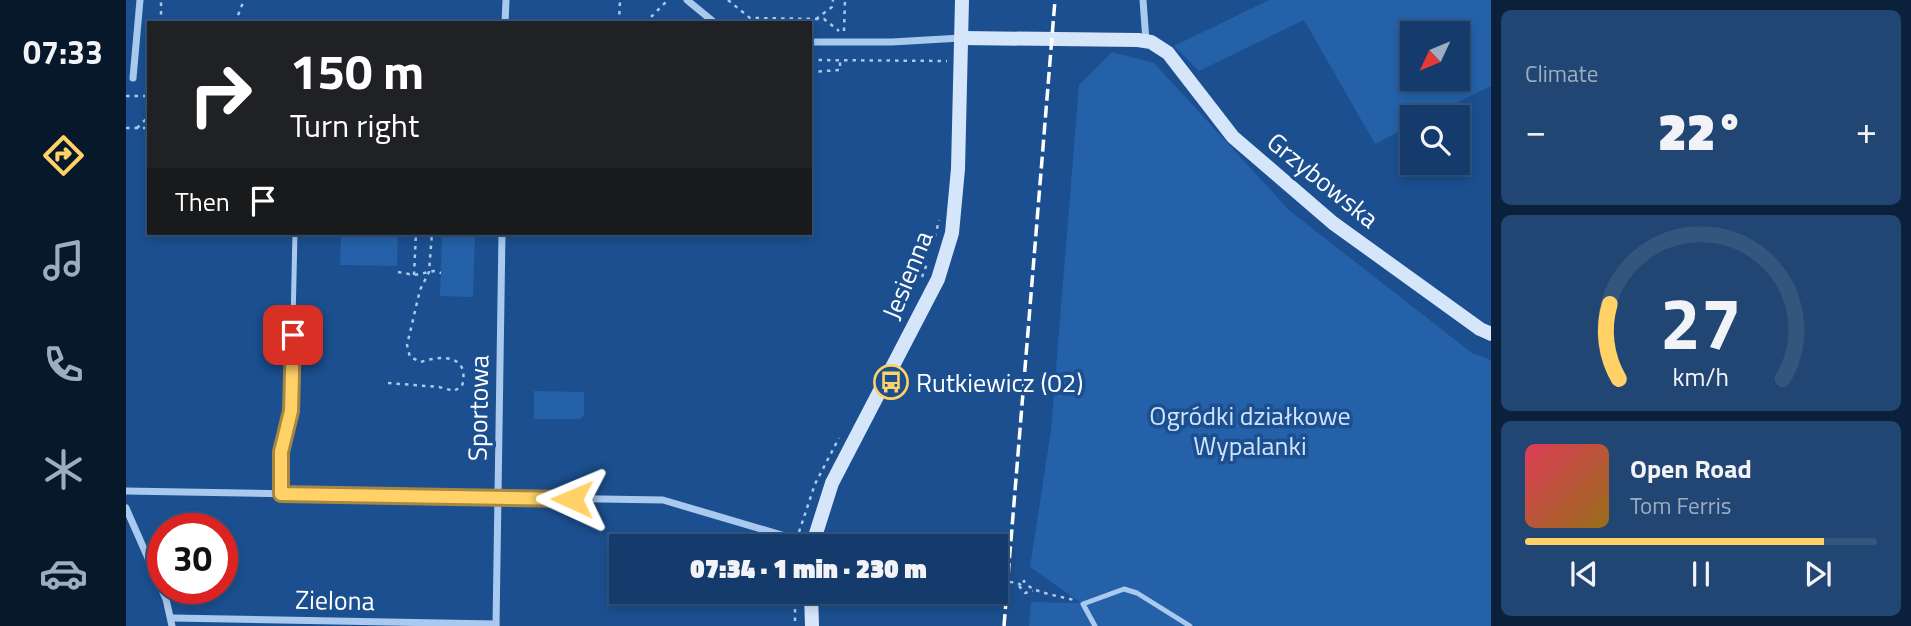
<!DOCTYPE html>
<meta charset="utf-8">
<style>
:root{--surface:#143b6b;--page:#214673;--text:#f1f3f6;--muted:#9dadc1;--line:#33557e;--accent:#ffd166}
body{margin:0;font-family:"Titillium Web",sans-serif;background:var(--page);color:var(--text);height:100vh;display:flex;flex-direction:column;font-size:26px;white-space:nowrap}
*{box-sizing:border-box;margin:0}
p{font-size:23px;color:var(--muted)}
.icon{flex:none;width:38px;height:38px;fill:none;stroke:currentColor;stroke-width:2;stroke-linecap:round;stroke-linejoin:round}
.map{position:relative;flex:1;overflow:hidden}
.details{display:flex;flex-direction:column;gap:10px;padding:10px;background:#0b203b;width:420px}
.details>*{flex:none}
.top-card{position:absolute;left:21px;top:21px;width:665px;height:214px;border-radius:0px;box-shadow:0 4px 10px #0003,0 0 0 2px var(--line);background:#202124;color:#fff;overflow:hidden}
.needle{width:46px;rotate:226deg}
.tools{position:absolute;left:1274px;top:21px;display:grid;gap:14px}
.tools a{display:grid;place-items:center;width:70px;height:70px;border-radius:0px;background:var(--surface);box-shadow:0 4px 10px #0003,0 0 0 2px var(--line);font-size:35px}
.speed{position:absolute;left:21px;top:513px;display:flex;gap:14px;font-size:35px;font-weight:700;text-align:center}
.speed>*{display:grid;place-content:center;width:91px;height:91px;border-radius:50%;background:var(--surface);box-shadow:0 4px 10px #0003,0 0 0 2px var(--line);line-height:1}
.speed .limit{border:10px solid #d22;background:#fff;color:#111}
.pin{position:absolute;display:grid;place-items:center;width:60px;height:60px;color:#fff;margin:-30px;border-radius:14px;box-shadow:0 4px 10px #0006}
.me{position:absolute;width:77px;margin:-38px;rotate:271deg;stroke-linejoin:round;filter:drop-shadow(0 0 5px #0008)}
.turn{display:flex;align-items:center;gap:24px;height:147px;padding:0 28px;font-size:32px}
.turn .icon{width:91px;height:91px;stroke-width:2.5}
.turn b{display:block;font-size:49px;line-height:60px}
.then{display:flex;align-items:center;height:66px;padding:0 28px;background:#0003;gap:14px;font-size:26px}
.big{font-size:52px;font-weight:800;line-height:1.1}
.details .card{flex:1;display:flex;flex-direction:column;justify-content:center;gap:10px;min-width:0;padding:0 24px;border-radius:10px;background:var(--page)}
.details .dial{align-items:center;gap:0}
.dial svg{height:182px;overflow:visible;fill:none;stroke:var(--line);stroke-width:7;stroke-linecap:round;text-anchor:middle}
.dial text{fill:var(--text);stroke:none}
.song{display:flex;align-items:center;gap:21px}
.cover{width:84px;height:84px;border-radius:10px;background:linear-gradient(135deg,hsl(350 70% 55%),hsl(40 70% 35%))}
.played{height:7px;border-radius:4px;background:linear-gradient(90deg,var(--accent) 85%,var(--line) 85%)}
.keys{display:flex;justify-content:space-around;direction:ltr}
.heat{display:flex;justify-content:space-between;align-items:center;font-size:38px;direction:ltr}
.trip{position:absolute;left:483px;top:534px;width:399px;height:70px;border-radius:0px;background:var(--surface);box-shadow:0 4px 10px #0003,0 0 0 2px var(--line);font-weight:800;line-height:70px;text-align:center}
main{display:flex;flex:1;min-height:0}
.tabs{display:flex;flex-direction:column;width:126px;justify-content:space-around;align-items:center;background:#08182b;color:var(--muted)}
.tabs .icon{width:49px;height:49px}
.tabs .selected{color:var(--accent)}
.tabs b{font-size:32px;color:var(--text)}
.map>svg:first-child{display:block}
.green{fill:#2461a8;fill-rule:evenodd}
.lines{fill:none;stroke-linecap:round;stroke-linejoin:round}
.path{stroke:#a9c9ee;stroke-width:2.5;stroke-dasharray:3.5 5;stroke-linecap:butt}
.lane{stroke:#a9c9ee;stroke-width:5}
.street{stroke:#a9c9ee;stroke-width:7}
.secondary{stroke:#d6e6fa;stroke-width:14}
.rail{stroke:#fff;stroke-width:3.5;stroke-dasharray:12 5;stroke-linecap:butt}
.route-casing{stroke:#a68842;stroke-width:18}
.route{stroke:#ffd166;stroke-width:12}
.labels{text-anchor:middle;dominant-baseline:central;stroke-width:7;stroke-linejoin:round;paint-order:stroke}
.street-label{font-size:26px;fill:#fff;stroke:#1b4f8f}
.poi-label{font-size:26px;fill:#fff;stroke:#1b4f8f;text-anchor:start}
.park-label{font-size:26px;fill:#cfe3fa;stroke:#1b4f8f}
</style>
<main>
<nav class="tabs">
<b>07:33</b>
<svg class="icon selected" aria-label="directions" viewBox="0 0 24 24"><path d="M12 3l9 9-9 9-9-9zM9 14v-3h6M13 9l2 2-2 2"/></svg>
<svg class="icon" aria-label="music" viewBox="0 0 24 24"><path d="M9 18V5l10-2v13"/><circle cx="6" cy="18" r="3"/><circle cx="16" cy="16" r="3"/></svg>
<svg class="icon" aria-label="phone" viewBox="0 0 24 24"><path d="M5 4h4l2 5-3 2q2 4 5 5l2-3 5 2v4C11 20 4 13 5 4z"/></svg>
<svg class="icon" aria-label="climate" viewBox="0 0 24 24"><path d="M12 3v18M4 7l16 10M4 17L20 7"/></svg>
<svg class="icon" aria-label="car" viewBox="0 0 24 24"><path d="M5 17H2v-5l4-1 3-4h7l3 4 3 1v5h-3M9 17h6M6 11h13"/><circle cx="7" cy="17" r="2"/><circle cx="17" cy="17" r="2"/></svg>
</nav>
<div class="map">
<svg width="1365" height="626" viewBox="0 0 1365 626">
<rect width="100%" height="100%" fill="#1b4f8f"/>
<!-- green -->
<g class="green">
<path d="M1143,0H1365V86L1302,117H1286V125L1249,144L1178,20L1073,71L1048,46ZM1332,33V79H1286V33Z"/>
<path d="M986,52L1028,63L1164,211L1346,353L1365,360V626H903L905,602L955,603L904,567L925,430L953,85Z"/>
<path d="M215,233H272L271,266L214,265Z"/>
<path d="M316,233H349L347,297L314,296Z"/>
<path d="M408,391L458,392V415L454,419H408Z"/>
</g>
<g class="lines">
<!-- path -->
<g class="path">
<path d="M602,0L624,18L698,19L713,31"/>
<path d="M690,19L706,7L707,0"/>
<path d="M21,22H35"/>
<path d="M35,23V0"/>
<path d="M109,23L118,0"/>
<path d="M493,23L494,0"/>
<path d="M519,23L542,0"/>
<path d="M718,31L719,0"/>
<path d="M684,60L821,61"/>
<path d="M684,72L714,70V60"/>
<path d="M0,96H23"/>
<path d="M0,128H23"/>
<path d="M11,128L23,116"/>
<path d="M809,237L813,220"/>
<path d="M272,272L288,275L308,271L315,273"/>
<path d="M288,275L290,233"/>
<path d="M796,277L802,261"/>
<path d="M262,383L313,387L328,391L336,386C344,356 318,354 295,362L284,357L281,345L294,290L303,272L306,233"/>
<path d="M673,532L689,484L713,438"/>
<path d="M870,573L871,581L876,577L877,581L892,583L896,586L898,581C904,593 936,596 951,601"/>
<path d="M893,586L899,593L907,591"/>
<path d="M669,592V626"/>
</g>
<!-- lane -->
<g class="lane">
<path d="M155,494V452L165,411L169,233"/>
<path d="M969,626L957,604L998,589L1011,593L1064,626"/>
</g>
<!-- street -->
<g class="street">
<path d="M561,0L589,23"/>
<path d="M1017,0L1020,41"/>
<path d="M379,23L380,0"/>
<path d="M684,42H766L835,38"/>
<path d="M7,78L14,0"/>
<path d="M0,491L537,500L686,544"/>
<path d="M0,508L40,599L46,626"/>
<path d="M690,534L743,546"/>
<path d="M46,618L370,624"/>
<path d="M370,626L376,233"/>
</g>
<!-- secondary -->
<g class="secondary">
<path d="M836,38L1012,40L1025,42L1042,53L1107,137L1207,223L1354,329L1365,334"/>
<path d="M686,546L706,483L812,279L826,233L832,169L836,0"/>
<path d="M685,592L686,626"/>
</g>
<!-- rail -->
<path class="rail" d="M878,626L929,0"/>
</g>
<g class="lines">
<!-- route casing -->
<g class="route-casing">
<path id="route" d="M167,335L165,411L155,452V494L446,499"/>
</g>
<!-- route -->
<use href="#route" class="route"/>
</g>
<!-- icons -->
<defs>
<g id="bus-ring" transform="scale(1.75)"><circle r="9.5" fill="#1b4f8f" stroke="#ffd166" stroke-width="1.5"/><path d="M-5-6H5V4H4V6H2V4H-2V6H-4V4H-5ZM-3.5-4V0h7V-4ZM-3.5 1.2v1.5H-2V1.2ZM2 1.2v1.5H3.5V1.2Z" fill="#ffd166"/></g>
</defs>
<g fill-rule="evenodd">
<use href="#bus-ring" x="765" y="382"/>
</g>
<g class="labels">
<!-- street labels -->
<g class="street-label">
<text transform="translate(1197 180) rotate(39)">Grzybowska</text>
<text transform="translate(781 275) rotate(-68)">Jesienna</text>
<text transform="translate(352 408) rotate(-89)">Sportowa</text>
<text transform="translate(209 600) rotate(1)">Zielona</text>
</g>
<!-- poi labels -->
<g class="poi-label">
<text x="790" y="382">Rutkiewicz (02)</text>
</g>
<!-- park labels -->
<g class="park-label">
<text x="1124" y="415">Ogródki działkowe<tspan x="1124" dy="30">Wypalanki</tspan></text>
</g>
</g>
</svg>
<div class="tools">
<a><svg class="needle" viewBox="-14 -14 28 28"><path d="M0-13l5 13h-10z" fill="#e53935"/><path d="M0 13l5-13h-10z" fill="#9dadc1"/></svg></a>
<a><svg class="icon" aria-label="search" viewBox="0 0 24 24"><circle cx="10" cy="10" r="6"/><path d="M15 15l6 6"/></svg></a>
</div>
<div class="speed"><div class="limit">30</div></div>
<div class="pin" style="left:167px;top:335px;background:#d93025"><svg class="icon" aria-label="arrive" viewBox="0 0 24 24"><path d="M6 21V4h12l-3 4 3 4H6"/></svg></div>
<svg class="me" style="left:446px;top:499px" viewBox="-20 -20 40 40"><path d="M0-17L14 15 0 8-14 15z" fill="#ffd166" stroke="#fff" stroke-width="4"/></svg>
<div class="trip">07:34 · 1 min · 230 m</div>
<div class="top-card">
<div class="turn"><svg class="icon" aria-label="right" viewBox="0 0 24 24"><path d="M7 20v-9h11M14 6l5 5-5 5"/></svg><div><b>150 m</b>Turn right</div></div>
<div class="then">Then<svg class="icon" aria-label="arrive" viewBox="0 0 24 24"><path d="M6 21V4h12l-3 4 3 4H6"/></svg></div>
</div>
</div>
<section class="details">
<div class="card"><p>Climate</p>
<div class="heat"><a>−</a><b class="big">22°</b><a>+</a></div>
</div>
<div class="card dial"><svg viewBox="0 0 100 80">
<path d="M14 69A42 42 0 1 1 86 69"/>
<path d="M14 69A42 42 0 0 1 10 36" stroke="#ffd166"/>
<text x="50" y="56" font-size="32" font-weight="700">27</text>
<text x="50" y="72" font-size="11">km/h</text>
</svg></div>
<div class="card">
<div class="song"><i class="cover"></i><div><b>Open Road</b><p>Tom Ferris</p></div></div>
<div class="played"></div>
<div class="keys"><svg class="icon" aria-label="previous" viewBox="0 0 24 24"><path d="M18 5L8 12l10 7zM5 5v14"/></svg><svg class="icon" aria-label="pause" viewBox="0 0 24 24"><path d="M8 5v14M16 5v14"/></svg><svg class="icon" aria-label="next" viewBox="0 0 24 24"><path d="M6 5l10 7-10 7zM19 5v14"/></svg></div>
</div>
</section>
</main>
